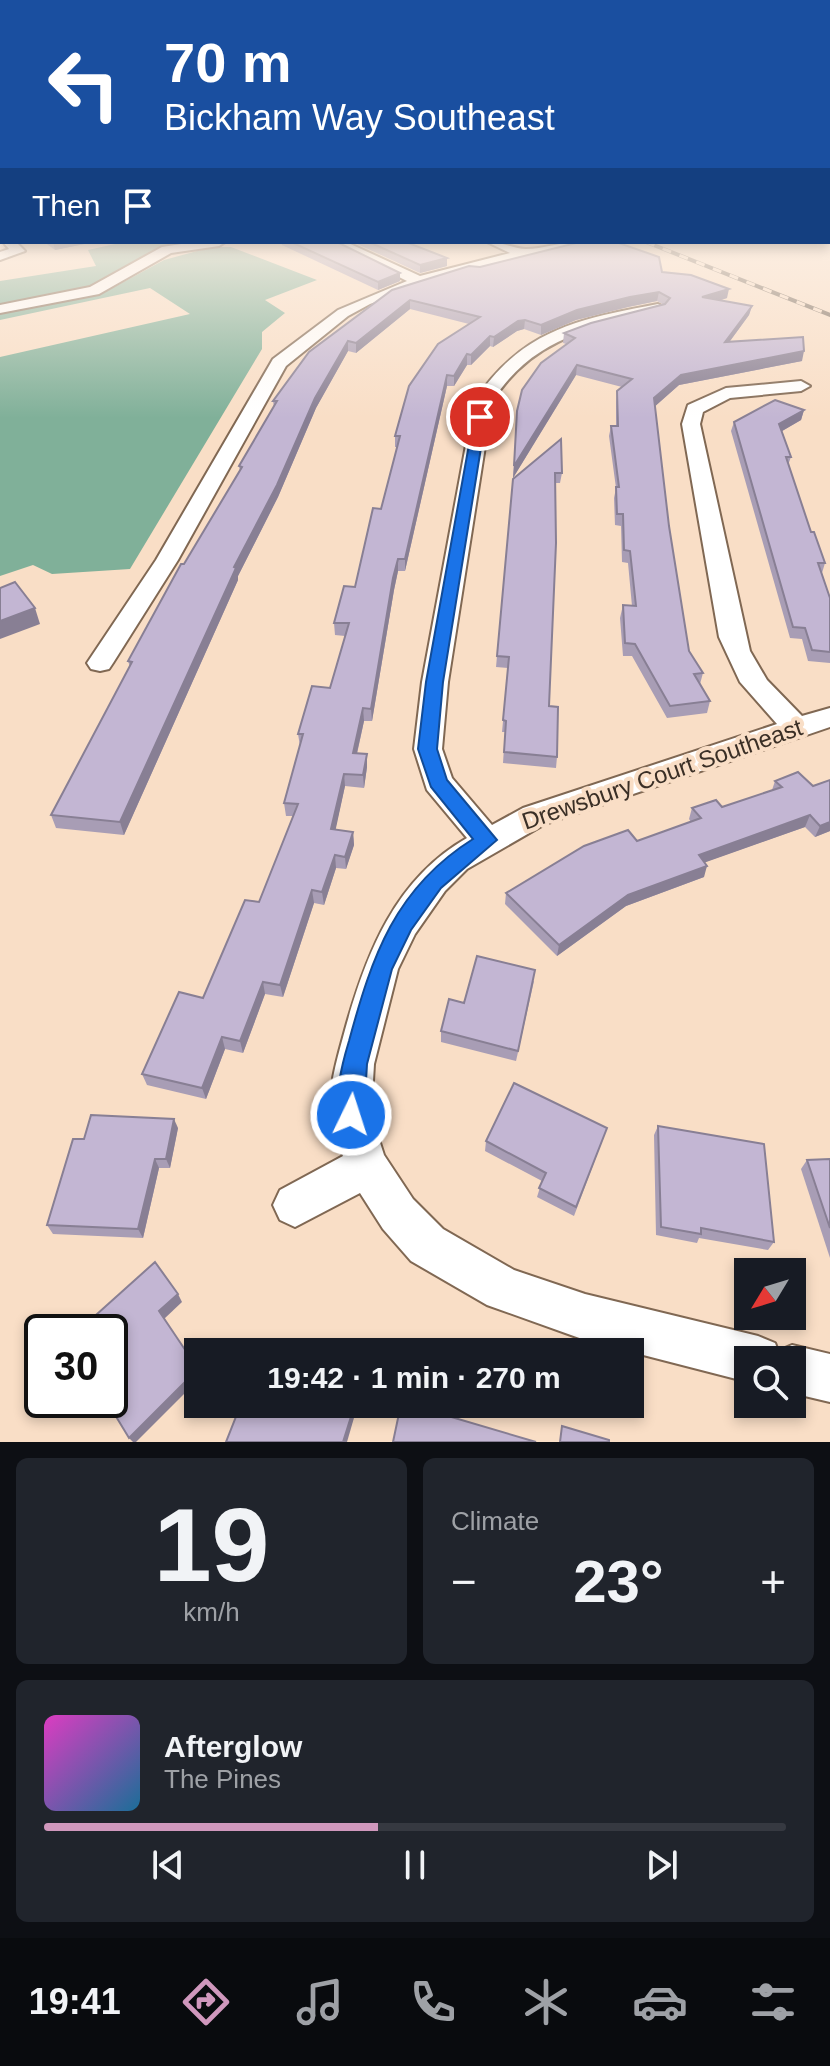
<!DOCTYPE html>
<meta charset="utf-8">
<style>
:root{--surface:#171b24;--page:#20242c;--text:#f1f3f6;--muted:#9ea1a6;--line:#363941;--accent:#d098bd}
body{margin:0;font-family:Arial,sans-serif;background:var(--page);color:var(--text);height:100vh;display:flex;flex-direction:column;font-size:30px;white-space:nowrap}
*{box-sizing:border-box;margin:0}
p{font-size:26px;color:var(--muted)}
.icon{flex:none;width:44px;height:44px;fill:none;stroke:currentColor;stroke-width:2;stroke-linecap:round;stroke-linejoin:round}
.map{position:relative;height:1442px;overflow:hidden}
.side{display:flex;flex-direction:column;gap:16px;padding:16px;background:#0d0f14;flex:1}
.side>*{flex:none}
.guide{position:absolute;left:0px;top:0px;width:830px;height:244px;box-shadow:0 4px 12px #0003;background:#1a4fa0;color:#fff;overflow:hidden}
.needle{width:52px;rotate:232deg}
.buttons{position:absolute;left:734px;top:1258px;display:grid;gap:16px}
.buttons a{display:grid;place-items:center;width:72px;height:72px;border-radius:0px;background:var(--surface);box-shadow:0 4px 12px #0003;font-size:40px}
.speed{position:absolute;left:24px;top:1314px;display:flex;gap:16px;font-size:40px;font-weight:700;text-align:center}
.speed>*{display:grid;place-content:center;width:104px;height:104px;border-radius:50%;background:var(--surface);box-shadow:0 4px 12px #0003;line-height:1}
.speed .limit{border:4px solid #111;border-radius:12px;background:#fff;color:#111}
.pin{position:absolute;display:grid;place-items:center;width:68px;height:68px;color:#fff;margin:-34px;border:4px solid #fff;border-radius:50%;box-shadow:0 2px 8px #0007}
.me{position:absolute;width:88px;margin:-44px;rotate:4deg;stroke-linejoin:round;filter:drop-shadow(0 0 6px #0008)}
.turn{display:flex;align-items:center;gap:28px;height:168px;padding:0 32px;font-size:36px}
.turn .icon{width:104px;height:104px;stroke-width:2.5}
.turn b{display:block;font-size:56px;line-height:68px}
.then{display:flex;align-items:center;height:76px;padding:0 32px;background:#0003;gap:16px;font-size:30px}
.big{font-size:60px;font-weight:600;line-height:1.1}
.side .card{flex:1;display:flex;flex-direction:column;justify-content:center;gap:12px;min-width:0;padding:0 28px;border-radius:12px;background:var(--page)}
.side .dial{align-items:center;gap:0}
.dial b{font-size:104px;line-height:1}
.song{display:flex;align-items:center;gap:24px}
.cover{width:96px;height:96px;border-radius:12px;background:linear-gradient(135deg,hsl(310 70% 55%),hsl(200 70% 35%))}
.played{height:8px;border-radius:4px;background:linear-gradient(90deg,var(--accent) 45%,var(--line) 45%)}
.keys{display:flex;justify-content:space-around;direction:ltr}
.heat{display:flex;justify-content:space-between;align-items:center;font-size:44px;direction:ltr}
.side .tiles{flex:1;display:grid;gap:16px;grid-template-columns:1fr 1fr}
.card:last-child{grid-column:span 2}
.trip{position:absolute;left:184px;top:1338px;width:460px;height:80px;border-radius:0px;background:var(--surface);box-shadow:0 4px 12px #0003;font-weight:600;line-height:80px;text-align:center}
.menu{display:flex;height:128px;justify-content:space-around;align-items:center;background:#090b0e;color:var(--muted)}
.menu .icon{width:56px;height:56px}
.menu .current{color:var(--accent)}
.menu b{font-size:36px;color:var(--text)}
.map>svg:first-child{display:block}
.forest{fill:#80b099}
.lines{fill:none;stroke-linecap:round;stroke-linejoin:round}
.street-casing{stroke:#806853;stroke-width:4}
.street{fill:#fff;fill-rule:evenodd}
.rail-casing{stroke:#79695b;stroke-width:4}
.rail{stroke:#f9dec6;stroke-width:3;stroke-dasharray:9;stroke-linecap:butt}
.wall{fill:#a89db5}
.shaded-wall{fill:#887f94}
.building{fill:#c3b6d3;stroke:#887f94;stroke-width:2}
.route{fill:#1a73e8;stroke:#114b97;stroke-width:2}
.labels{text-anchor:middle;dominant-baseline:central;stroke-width:8;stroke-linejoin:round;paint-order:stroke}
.street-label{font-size:24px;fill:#3a2f26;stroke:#f9dec6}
</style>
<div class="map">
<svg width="830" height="1442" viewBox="0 0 830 1442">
<rect width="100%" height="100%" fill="#f9dec6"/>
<!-- forest -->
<g class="forest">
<path d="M124,242H180C144,252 128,270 97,283C66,296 33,299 0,304V281L96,266L88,250Z"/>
<path d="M212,247H231L317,280L265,300L285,313L262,332V349L130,569L52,574L33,565L0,576V357L190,314L150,288L0,320V312L81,299L109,290L164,260Z"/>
</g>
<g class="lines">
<!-- street casing -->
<g class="street-casing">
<g id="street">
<path d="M3,242H16L25,251L0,260V252L9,249Z"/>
<path d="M194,242H225L219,246L171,253L99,294L0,313V305L90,287L162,247Z"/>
<path d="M329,242H346L420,276L510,253L487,242C502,242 516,249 526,249C543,249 560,242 579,242L424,284L370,304L348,316L286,366L178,560L113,663L109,669L100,671L91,669L87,663L156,560L273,359L338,310L407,281Z"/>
<path d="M658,304L665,308L663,311C593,328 533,336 492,402L448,682L442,749L452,778L492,825L523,808L777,724L740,682L719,637L682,424L688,405L726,388L801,381L810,386L801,391L730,398L703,412L700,424L750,651L767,680L802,716L830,708V727L545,824L467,869L445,891L415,934L398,969L374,1064L371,1115L384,1155L413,1199L443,1229L514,1270L585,1294L758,1336L775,1343L778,1351L792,1345L830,1354V1402L792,1393V1360H748V1382L585,1340L487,1305L411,1261L383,1229L360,1193L295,1227L280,1220L273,1205L280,1190L343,1156C339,1143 332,1128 331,1115C328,1087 338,1056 345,1030C366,954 395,879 467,838L427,790L414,749L422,682L474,402C521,330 578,319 658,304Z"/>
</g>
</g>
<!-- street -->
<use href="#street" class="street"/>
<!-- rail casing -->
<g class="rail-casing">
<path id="rail" d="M646,242L830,315"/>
</g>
<!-- rail -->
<use href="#rail" class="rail"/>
</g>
<!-- wall -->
<g class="wall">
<path d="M44,242H89V243L55,250Z"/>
<path d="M281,242H337L400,281L378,290L282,245Z"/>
<path d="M353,242H406L447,266L420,273Z"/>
<path d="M480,267L662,272L727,298L720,300L752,306L749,315L730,341L802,361L679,385L655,406L669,526L689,651L703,673L700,684L710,701L707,713L667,718L632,656H623L620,618L623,605L632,606L628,563L622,562L621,526L615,525L614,498L616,488L609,436L611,426H616V402L617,391L622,387L576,375L513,478L517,411L566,344L563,343L564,333L664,305L657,301L628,307L576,320L541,335L524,329L517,331L493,347L490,346L471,365H467L454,386H447L405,571H398L394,590L372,721H364L357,754H367V767L364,788L345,786L335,830L353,832L354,845L346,869L336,868L324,905L314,903L283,997L265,994L243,1053L225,1049L206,1099L147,1085L142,1074L203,998L259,902L293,816H286L284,803L300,746L298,734L330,688L345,636L335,635L334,623L355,587L381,509L397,447H395V436L469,324L410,309L356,353L348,351L316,408L278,497L238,576V580L124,835L56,828L51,815L130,667L128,661L240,471L239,466L274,407L273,401L392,290Z"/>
<path d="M804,410L801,420L782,431L791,457L788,465L811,532L825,563L822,573L830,598V663L808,661L802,639L790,638L731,431L734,422Z"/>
<path d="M561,439L562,473L560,483H555L549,706L557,757L556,768L503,763L505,732H502L508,668L496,667L513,479Z"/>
<path d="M775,781L830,831L815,837L805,827L705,862L704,877L626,906L557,956L505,904L506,893L637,841L691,822L689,819L692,808L722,807L772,790Z"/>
<path d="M534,981L516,1061L441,1042V1031L464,1003Z"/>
<path d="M658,1126L774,1242L768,1250L699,1238L697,1243L656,1235L654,1135Z"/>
<path d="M178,1128L170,1168H159L143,1238L53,1234L47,1225L84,1139Z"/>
<path d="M607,1128L574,1216L537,1197L542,1181L485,1151L486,1141Z"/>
<path d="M830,1159V1258L801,1169L807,1160Z"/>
</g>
<!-- shaded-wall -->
<g class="shaded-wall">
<path d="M53,242H89V243L55,250Z"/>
<path d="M447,258V266L420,273V265Z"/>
<path d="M400,273V281L378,290V282Z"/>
<path d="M729,289L727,298L700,307L702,297Z"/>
<path d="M659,292L657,301L628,307L576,320L541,335V325L577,310L630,297Z"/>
<path d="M410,300V309L356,353V343Z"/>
<path d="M752,306L749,315L722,352L725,342Z"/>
<path d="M525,320L524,329L517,331L493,347L494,337L518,321Z"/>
<path d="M490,336V346L471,365V355Z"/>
<path d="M348,341V351L316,408L278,497L238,576V580L124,835L120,822L234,567L315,398Z"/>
<path d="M804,351L802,361L679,385L652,409L654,398L681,375Z"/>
<path d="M467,354V365L454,386V376Z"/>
<path d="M577,365L576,375L513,478L514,466Z"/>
<path d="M447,375V386L405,571V559Z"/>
<path d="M804,410L801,420L777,434L779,424Z"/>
<path d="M398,559V571L394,590L372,721L371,709L393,578Z"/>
<path d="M35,608L40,624L0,639V621Z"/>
<path d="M363,708L364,721L354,766L353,753Z"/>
<path d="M367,754V767L364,788L363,775Z"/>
<path d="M344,774L345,786L333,842L331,829Z"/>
<path d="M810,815L805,827L695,866L699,855Z"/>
<path d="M830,822V831L815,837L820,826Z"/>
<path d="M353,832L354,845L346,869L345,857Z"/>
<path d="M335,855L336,868L324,905L322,892Z"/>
<path d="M707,866L704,877L626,906L557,956L559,945L628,895Z"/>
<path d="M312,890L314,903L283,997L280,985Z"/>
<path d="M263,982L265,994L243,1053L240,1041Z"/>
<path d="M222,1037L225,1049L206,1099L202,1088Z"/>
<path d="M174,1119L178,1128L170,1168L166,1159Z"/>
<path d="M155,1159L159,1168L143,1238L138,1229Z"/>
<path d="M178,1294L182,1302L164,1319L159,1311Z"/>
<path d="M198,1369V1380L136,1442H133L129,1438Z"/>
<path d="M355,1404H358L347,1442H343Z"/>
</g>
<!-- building -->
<g class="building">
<path d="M291,242H337L400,273L378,282Z"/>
<path d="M369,242H406L447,258L420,265Z"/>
<path d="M580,242H616L659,257L662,272L691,275L729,289L702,297L752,306L725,342L803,337L804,351L681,375L654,398L669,526L689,651L703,673L694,674L710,701L670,706L635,644L625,643L623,605L636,606L630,551L624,550L623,514H617L616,487H619L611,426H618L617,391L632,379L577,365L514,466L517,411L522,390L541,363L575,338L564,333L591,323L665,304L670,298L659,292L630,297L577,310L541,325L525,320L518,321L494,337L490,336L471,355L467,354L454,376L447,375L405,559H398L393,578L371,709L363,708L353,753L367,754L363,775L344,774L331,829L353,832L345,857L335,855L322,892L312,890L280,985L263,982L240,1041L222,1037L202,1088L142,1074L179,992L203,998L245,900L259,902L298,804L284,803L303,734H298L312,686L330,688L349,623H334L344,586L355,587L373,508L381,509L400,436H395L409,386L438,344L480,317L410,300L356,343L348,341L315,398L277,485L234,567L236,568L120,822L51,815L132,662L128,661L181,564H184L242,467L239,466L277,401H273L309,352L392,290L469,266L480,267Z"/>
<path d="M775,400L804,410L779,424L791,457H786L811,532H814L825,563H818L830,598V652L812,650L805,628L793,627L734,422Z"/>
<path d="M561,439L562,473H555L556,543L549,706L558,707L557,757L504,752L506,721L503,720L509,657L497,656L513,479Z"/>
<path d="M15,582L35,608L0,621V588Z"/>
<path d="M798,772L813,786L830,780V822L820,826L810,815L699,855L707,866L628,895L559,945L506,893L584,846L628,830L637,841L701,818L692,808L716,800L722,807L782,787L775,781Z"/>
<path d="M477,956L535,970L518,1051L441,1031L449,999L464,1003Z"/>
<path d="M514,1083L607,1128L576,1207L539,1188L546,1173L486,1141Z"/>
<path d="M91,1115L174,1119L166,1159H155L138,1229L47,1225L73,1139H84Z"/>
<path d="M658,1126L764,1144L774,1242L701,1228V1234L661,1227Z"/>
<path d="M830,1159V1228L807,1160Z"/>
<path d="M155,1262L178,1294L159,1311L198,1369L129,1438L106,1400H110V1332H77Z"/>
<path d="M241,1404H355L343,1442H226Z"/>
<path d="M401,1404H450L448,1416L536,1442H393Z"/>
<path d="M562,1426L609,1440V1442H560Z"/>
</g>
<!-- sky -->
<linearGradient id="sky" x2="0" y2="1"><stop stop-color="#94bdec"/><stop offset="0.52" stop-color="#fcf0e5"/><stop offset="1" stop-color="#fcf0e5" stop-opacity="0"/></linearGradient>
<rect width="830" height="418" fill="url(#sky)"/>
<!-- route -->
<path class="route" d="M480,414L486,417L443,682L437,749L447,780L497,840L441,888L411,930L392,969L367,1064L364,1115L360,1124L351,1128L342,1124C332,1101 342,1064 349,1041C372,956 395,888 473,839L431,787L418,749L426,682L474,417Z"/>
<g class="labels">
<!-- street labels -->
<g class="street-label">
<text transform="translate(662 774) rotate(-19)">Drewsbury Court Southeast</text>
</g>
</g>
</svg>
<div class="buttons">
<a><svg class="needle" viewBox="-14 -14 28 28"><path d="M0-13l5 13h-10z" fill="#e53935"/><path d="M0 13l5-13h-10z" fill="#9ea1a6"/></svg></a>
<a><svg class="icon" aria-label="search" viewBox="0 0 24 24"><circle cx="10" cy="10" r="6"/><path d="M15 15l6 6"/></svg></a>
</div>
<div class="speed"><div class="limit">30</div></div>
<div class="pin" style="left:480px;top:417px;background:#d93025"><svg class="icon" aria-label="arrive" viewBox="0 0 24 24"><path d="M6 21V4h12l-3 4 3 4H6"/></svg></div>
<svg class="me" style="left:351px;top:1115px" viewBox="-20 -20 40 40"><circle r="17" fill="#1a73e8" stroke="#fff" stroke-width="3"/><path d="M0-11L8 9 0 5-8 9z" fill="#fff"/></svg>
<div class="trip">19:42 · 1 min · 270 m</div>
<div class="guide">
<div class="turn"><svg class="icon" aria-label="left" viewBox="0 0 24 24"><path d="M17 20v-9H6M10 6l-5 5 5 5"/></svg><div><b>70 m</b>Bickham Way Southeast</div></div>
<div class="then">Then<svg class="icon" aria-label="arrive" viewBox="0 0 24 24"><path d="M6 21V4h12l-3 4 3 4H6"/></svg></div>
</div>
</div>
<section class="side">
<div class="tiles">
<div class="card dial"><b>19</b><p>km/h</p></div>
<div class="card"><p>Climate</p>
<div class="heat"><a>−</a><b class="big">23°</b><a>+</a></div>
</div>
<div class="card">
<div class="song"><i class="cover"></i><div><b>Afterglow</b><p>The Pines</p></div></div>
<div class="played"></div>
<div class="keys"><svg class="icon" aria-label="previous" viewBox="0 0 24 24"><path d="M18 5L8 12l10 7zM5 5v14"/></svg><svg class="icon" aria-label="pause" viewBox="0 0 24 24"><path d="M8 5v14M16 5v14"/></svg><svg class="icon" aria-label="next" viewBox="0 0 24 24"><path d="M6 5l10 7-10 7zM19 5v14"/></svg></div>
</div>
</div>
</section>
<nav class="menu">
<b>19:41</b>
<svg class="icon current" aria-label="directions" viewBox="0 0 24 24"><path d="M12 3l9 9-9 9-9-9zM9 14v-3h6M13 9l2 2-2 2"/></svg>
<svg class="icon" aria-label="music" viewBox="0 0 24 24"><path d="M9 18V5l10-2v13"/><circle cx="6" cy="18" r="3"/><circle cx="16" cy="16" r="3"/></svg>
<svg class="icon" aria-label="phone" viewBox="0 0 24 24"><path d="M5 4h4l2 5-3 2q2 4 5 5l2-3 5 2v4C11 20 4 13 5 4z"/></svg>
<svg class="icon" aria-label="climate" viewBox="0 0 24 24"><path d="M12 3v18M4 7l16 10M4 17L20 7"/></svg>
<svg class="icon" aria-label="car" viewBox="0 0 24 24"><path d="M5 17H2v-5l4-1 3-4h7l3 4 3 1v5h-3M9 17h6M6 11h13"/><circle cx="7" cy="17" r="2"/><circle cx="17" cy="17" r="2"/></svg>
<svg class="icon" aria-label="filters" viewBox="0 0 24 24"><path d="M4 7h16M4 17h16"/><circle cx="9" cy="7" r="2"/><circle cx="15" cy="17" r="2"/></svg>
</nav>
